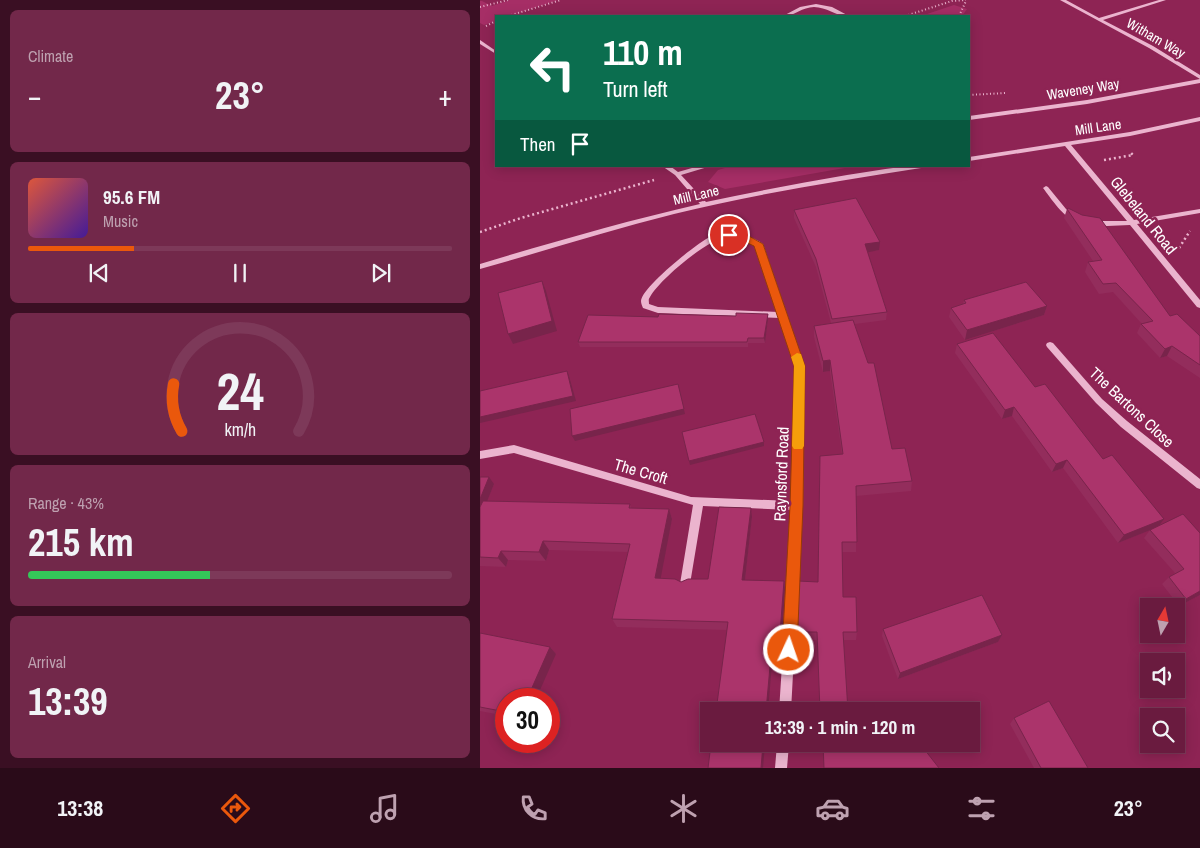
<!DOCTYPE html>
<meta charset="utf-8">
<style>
:root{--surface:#6a1b3f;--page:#72284a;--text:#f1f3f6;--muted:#bea1b0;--line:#7d3959;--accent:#ea580c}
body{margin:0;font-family:"Archivo Narrow",sans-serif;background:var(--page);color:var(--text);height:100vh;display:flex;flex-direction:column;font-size:19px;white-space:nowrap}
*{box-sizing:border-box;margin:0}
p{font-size:16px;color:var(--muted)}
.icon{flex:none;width:28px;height:28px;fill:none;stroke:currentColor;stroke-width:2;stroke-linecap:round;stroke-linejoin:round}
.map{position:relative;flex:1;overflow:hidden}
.sheet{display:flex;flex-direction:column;gap:10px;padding:10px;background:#3a0f23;width:480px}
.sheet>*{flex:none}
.top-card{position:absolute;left:15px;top:15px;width:475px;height:152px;border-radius:0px;box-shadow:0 2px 12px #0003,0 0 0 1px var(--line);background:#0b6e4f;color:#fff;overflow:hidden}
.needle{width:32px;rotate:9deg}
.buttons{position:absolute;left:660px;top:598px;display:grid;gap:10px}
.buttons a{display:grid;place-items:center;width:45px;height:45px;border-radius:0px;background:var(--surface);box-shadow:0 2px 12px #0003,0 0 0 1px var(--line);font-size:25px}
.speed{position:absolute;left:15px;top:688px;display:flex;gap:10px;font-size:25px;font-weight:700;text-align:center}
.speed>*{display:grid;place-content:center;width:65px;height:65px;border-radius:50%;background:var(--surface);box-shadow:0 2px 12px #0003,0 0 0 1px var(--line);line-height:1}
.speed .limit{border:8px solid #d22;background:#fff;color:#111}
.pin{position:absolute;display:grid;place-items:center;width:42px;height:42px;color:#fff;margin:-21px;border:2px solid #fff;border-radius:50%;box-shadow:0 1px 5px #0007}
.me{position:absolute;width:55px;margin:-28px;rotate:3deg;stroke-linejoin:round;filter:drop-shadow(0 0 4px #0008)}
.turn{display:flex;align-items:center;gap:18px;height:105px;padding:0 25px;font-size:22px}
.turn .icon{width:65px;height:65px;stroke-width:2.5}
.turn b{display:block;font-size:35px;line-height:42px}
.then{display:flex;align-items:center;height:48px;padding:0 25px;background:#0003;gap:10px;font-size:19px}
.big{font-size:38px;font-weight:800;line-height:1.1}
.sheet .card{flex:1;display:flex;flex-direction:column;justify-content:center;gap:8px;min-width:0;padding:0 18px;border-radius:8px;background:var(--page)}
.sheet .dial{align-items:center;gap:0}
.dial svg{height:130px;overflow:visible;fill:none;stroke:var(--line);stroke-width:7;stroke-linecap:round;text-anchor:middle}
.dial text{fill:var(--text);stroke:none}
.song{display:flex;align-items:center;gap:15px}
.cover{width:60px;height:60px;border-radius:8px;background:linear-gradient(135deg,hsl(10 70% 55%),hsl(260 70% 35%))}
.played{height:5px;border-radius:2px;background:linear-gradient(90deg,var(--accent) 25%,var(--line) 25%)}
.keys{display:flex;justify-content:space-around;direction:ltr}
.heat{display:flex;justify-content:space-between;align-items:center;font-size:28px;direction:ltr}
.charge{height:8px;border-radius:4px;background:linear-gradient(90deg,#34c759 43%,var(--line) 0)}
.trip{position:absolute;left:220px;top:702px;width:280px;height:50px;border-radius:0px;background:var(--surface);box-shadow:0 2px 12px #0003,0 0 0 1px var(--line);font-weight:800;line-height:50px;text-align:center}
.tab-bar{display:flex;height:80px;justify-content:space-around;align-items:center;background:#2a0b19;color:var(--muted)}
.tab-bar .icon{width:35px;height:35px}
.tab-bar .selected{color:var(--accent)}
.tab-bar b{font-size:22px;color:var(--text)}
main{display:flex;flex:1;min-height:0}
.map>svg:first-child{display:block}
.green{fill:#a62e66}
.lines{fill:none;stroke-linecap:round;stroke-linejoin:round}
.path-far1{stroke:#ebb4ce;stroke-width:2;stroke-dasharray:1 2.5;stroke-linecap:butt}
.path{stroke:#ebb4ce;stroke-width:2.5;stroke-dasharray:2 3;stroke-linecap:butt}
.minor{fill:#ebb4ce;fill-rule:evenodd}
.wall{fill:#932d5c}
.shaded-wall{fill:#78244b}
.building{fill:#ab346b;stroke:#78244b}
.route{fill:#ea580c;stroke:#983908}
.slow{fill:#f59e0b}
.labels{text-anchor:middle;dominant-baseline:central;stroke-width:5;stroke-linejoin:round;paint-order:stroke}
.far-street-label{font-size:14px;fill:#fff;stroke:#8e2454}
.street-label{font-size:16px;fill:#fff;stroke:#8e2454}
</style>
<main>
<section class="sheet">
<div class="card"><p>Climate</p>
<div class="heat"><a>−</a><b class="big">23°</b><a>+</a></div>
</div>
<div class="card">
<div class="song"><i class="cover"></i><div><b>95.6 FM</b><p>Music</p></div></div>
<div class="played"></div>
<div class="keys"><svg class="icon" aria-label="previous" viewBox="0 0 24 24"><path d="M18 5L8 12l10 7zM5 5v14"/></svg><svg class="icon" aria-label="pause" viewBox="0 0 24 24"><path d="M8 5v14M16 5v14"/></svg><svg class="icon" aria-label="next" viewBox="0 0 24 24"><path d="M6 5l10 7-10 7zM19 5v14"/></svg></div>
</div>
<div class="card dial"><svg viewBox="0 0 100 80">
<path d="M14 69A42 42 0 1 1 86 69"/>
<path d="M14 69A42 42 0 0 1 9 40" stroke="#ea580c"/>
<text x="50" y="56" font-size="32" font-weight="700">24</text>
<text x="50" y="72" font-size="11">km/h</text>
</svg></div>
<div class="card"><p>Range · 43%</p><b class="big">215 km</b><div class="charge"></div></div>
<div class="card"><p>Arrival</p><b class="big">13:39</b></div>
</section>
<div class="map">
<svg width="720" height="768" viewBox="0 0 720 768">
<rect width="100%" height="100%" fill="#8e2454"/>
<!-- green -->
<g class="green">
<path d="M30,0H78L30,16H16V21L4,25L0,23V1H2L12,6Z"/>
<path d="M474,5L487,9L482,16H441Z"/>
<path d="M252,166H376L245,189L228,182L238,170Z"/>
</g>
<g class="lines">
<!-- path-far1 -->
<g class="path-far1">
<path d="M0,7L28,0"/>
<path d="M28,16L81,0"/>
<path d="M425,16L472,1L486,0"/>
<path d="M479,16L486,1"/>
<path d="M6,26L16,21"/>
<path d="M489,95L525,93"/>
</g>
<!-- path -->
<g class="path">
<path d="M624,160L653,155L650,152"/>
<path d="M0,232L41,218L174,180"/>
<path d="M699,248L710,231"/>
</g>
<!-- minor -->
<g class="minor">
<path d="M580,0H586L619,18L679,0H686L623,20L673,46L720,75V79L669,48Z"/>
<path d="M336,4L352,7L369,16C357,17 347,7 334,7C322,7 313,17 303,16L320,7Z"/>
<path d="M0,40L16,51V54L0,44Z"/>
<path d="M720,79V83L607,104L489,120V116L607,100Z"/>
<path d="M720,117V121L650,136L591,145L654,220L720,209V213L657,224L720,300V308L717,307L650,225L627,226L612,225V221H647L585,146L489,161V157L650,132Z"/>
<path d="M182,166H190L198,172L219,166H231L201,175L226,202C273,192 320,183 367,175C393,171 418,166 444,166L441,168C358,181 275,194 194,214C129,230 65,251 0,269V264C73,242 146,221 220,204L195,175Z"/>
<path d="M566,186L568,187L586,209L596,216V220C585,220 570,197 563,188Z"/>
<path d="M245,233C258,233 273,236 283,244L324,366L322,506L311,711H299L312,510L223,506L210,584L209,588L205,589L201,588L200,584L213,505L34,453L0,459V451L34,445L211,497L312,501L316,366L300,318L178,313L163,308C162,306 161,303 161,301C162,287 217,243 230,237C235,235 240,234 245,233ZM245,238L261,239L276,245L298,312L178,307L169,304C169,300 168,300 170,297C179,281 214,252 231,243C236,240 240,239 245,238Z"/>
<path d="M570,342L573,343L622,399L647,421L720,479V489L717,488L641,427L616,403L567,347L566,345L567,343Z"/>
<path d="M297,744H309L307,768H295Z"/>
</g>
</g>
<!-- wall -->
<g class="wall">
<path d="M587,209L690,316L720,336V378L687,356L680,358L657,333L661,324H662L633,292L619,294L605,272L608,262L613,261L584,218Z"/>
<path d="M314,210L399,250L387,252L407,312L406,320L375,324L412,449L432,481L431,491L376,496V552H362L363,597L377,632L376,640H317L316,632L338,582L362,454L350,371L343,372L334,337V326L351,323L336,267L314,218Z"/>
<path d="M484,300L567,306L564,315L485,340L469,317L471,308L483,304Z"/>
<path d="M288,314V319L285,343H268V347H100L98,342L256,316Z"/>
<path d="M477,344L555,387L623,459L684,519L679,525L720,595L699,606L682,584L689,577L695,573L664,538L670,530L638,543L583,468L572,472L532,416L522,419L475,353Z"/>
<path d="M0,477L14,484L7,501L150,504L151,508L189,509L192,519L180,578L201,582L228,579L272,517L265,580L304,581L305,590L302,640H294L247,630L137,627L132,619L148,552L69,550L66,561L28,560L26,567L0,566Z"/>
<path d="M403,629L522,635L518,642L418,679L402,636Z"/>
<path d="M0,633L70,647L76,654L26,699V716L0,711Z"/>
<path d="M534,718L608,768H554L530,724Z"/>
</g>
<!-- shaded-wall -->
<g class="shaded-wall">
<path d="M400,242L399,250L385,253V244Z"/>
<path d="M62,281L66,291L77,331L33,344L28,334Z"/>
<path d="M567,306L564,315L485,340L487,330Z"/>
<path d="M288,314V319L285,343L284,338Z"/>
<path d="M692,346L687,356L680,358L685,349Z"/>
<path d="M350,360V371L343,372V361Z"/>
<path d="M87,371L89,376L96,401L0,423V417Z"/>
<path d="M198,384L205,414L95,441L92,436Z"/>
<path d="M534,407L532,416L522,419L525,410Z"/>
<path d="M284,442V446L210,465L209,461Z"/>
<path d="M587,460L583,468L572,472L576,464Z"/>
<path d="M9,477L14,484L0,519V499Z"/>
<path d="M271,508L272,517L264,589L262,580Z"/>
<path d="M189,509L192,519L179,587L175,578Z"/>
<path d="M684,519L678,527L638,543L644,535Z"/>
<path d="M63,541L69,550L66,561L59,552Z"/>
<path d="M21,551L28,560L26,567L18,558Z"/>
<path d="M304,581L305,590L302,640L300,633Z"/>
<path d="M720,591V595L699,606L706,599Z"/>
<path d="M293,633L294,640L288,711H286Z"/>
<path d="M522,635L518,642L418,679L420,673Z"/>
<path d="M70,647L76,654L56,699H47Z"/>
<path d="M283,744H285L283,768H281Z"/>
</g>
<!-- building -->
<g class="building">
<path d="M376,198L400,242L385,244L407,312L352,319L336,259L314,210Z"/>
<path d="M588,208L602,215L620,218L690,316L697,314L720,336V365L692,346L685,349L661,324L673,321L636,283L623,284L608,262L622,260L587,209Z"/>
<path d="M62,281L72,321L28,334L18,293Z"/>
<path d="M546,282L567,306L487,330L471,308L486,303L484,300Z"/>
<path d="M256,313L288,314L284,338H268L267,342H98L108,315L178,317L179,314L256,316Z"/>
<path d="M373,320L388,363H394L412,449L425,448L432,481L376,486L377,542H362L363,597H376L377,632H363L368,711H340L337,632H316L318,581L338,582L340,456L363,454L350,360L343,361L334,326Z"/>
<path d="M513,333L555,387L565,384L623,459L632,455L684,519L644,535L587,460L576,464L534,407L525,410L477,344Z"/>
<path d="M87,371L93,396L0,417V391Z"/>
<path d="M198,384L204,409L92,436L90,409Z"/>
<path d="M275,414L284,442L209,461L202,432Z"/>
<path d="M0,477H9L0,499Z"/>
<path d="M3,501L150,504L149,508L189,509L175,578L195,579L201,582L208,579H228L239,507L271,508L262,580L304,581L300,633H293L286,711H236L248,622L132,619L150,544L63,541L59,552L21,551L18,558L0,557V507Z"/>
<path d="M703,514L720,533V591L706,599L689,577L704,569L670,530Z"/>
<path d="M502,595L522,635L420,673L403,629Z"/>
<path d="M0,633L70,647L47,699H26V712L0,707Z"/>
<path d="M569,701L608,768H561L534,718Z"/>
<path d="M231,744H283L281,768H228Z"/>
<path d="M343,744H370V751L441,745L459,768H344Z"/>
</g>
<!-- route -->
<path class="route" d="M249,232L267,235L283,244L325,366L323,506L317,650L314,655L309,657L304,655L302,650L310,506L314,366L274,246L261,240L246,237L245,235Z"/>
<!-- slow -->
<path class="slow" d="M317,353L321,354L325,366L324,446L322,449H314L312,446L314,366L311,357Z"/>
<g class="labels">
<!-- far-street labels -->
<g class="far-street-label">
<text transform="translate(676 38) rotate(30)">Witham Way</text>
<text transform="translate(603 89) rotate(-9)">Waveney Way</text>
<text transform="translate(618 127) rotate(-8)">Mill Lane</text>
<text transform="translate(216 195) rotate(-13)">Mill Lane</text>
</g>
<!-- street labels -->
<g class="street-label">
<text transform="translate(664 215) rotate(51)">Glebeland Road</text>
<text transform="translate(652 407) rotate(43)">The Bartons Close</text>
<text transform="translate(161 471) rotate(16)">The Croft</text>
<text transform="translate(301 474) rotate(-88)">Raynsford Road</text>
</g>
</g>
</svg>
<div class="buttons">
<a><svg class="needle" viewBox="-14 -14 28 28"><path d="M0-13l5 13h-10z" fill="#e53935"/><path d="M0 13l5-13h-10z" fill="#bea1b0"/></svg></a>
<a><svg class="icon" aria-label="sound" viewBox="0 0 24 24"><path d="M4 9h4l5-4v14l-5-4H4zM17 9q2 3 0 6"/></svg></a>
<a><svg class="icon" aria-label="search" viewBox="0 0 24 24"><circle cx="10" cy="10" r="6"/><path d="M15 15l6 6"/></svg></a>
</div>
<div class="speed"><div class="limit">30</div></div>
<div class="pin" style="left:249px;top:235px;background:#d93025"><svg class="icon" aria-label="arrive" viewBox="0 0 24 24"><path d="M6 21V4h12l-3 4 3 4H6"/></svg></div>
<svg class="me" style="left:309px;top:650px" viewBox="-20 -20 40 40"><circle r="17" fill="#ea580c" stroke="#fff" stroke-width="3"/><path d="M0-11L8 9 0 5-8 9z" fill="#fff"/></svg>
<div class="trip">13:39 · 1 min · 120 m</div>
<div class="top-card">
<div class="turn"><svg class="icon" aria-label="left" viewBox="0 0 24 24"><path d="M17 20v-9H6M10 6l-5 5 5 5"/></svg><div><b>110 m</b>Turn left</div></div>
<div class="then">Then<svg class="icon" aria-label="arrive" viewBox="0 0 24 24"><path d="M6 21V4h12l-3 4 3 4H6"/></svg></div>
</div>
</div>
</main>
<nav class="tab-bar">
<b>13:38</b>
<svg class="icon selected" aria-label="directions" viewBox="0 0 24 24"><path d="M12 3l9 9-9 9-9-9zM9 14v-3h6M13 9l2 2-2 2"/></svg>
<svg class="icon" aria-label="music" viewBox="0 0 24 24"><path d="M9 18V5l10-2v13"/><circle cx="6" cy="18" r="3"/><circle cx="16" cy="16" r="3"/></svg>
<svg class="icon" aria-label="phone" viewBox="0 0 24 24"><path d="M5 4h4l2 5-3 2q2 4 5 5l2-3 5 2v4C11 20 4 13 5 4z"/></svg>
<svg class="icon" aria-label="climate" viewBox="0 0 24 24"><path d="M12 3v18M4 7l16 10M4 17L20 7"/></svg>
<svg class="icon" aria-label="car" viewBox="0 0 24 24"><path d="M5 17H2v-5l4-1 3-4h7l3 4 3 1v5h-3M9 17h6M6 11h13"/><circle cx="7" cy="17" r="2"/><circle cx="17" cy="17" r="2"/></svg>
<svg class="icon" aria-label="filters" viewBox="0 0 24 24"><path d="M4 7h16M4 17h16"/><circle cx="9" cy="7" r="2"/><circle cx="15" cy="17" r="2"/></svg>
<b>23°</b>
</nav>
